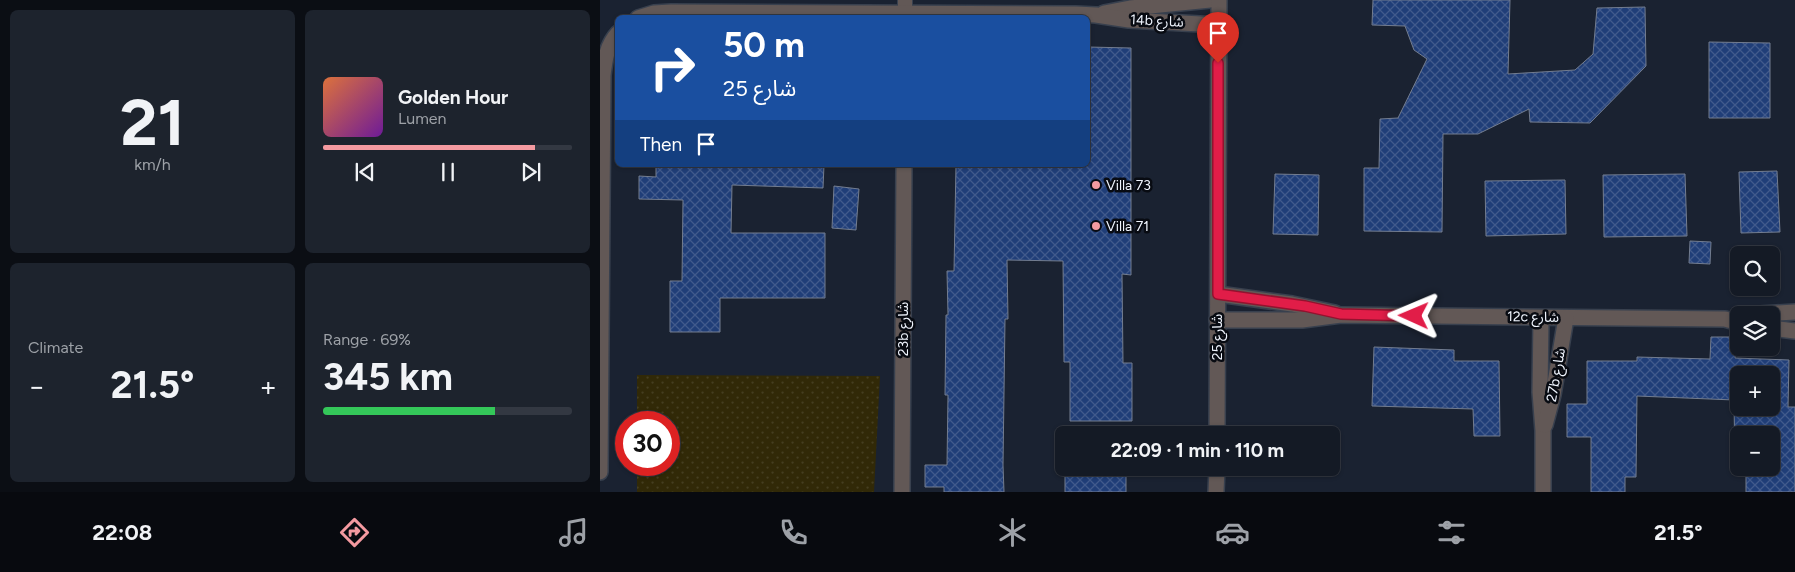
<!DOCTYPE html>
<meta charset="utf-8">
<style>
:root{--surface:#141a25;--page:#1d232d;--text:#f1f3f6;--muted:#9da1a7;--line:#333842;--accent:#f49aa0}
body{margin:0;font-family:Figtree,"Noto Sans Arabic",sans-serif;background:var(--page);color:var(--text);height:100vh;display:flex;flex-direction:column;font-size:19px;white-space:nowrap}
*{box-sizing:border-box;margin:0}
p{font-size:16px;color:var(--muted)}
.icon{flex:none;width:28px;height:28px;fill:none;stroke:currentColor;stroke-width:2;stroke-linecap:round;stroke-linejoin:round}
.map{position:relative;flex:1;overflow:hidden}
.sheet{display:flex;flex-direction:column;gap:10px;padding:10px;background:#0b0e14;width:600px}
.sheet>*{flex:none}
.guide{position:absolute;left:15px;top:15px;width:475px;height:152px;border-radius:8px;box-shadow:0 1px 4px #0004,0 0 0 1px var(--line);background:#1a4fa0;color:#fff;overflow:hidden}
.tools{position:absolute;left:1130px;top:246px;display:grid;gap:10px}
.tools a{display:grid;place-items:center;width:50px;height:50px;border-radius:8px;background:var(--surface);box-shadow:0 1px 4px #0004,0 0 0 1px var(--line);font-size:25px}
.speed{position:absolute;left:15px;top:411px;display:flex;gap:10px;font-size:25px;font-weight:700;text-align:center}
.speed>*{display:grid;place-content:center;width:65px;height:65px;border-radius:50%;background:var(--surface);box-shadow:0 1px 4px #0004,0 0 0 1px var(--line);line-height:1}
.speed .limit{border:8px solid #d22;background:#fff;color:#111}
.pin{position:absolute;display:grid;place-items:center;width:42px;height:42px;color:#fff;margin:-51px -21px;border-radius:50% 50% 50% 0;rotate:-45deg;box-shadow:0 0 5px #0007}
.pin .icon{rotate:45deg}
.me{position:absolute;width:55px;margin:-28px;rotate:271deg;stroke-linejoin:round;filter:drop-shadow(0 0 4px #0008)}
.turn{display:flex;align-items:center;gap:18px;height:105px;padding:0 25px;font-size:22px}
.turn .icon{width:65px;height:65px;stroke-width:2.5}
.turn b{display:block;font-size:35px;line-height:42px}
.then{display:flex;align-items:center;height:48px;padding:0 25px;background:#0003;gap:10px;font-size:19px}
.big{font-size:38px;font-weight:700;line-height:1.1}
.sheet .tile{flex:1;display:flex;flex-direction:column;justify-content:center;gap:8px;min-width:0;padding:0 18px;border-radius:8px;background:var(--page)}
.sheet .dial{align-items:center;gap:0}
.dial b{font-size:65px;line-height:1}
.song{display:flex;align-items:center;gap:15px}
.cover{width:60px;height:60px;border-radius:8px;background:linear-gradient(135deg,hsl(20 70% 55%),hsl(280 70% 35%))}
.played{height:5px;border-radius:2px;background:linear-gradient(90deg,var(--accent) 85%,var(--line) 85%)}
.keys{display:flex;justify-content:space-around;direction:ltr}
.heat{display:flex;justify-content:space-between;align-items:center;font-size:28px;direction:ltr}
.charge{height:8px;border-radius:4px;background:linear-gradient(90deg,#34c759 69%,var(--line) 0)}
.sheet .tiles{flex:1;display:grid;gap:10px;grid-template-columns:repeat(2,1fr)}
.trip{position:absolute;left:455px;top:426px;width:285px;height:50px;border-radius:8px;background:var(--surface);box-shadow:0 1px 4px #0004,0 0 0 1px var(--line);font-weight:700;line-height:50px;text-align:center}
.menu{display:flex;height:80px;justify-content:space-around;align-items:center;background:#080a0f;color:var(--muted)}
.menu .icon{width:35px;height:35px}
.menu .active{color:var(--accent)}
.menu b{font-size:22px;color:var(--text)}
main{display:flex;flex:1;min-height:0}
.map>svg:first-child{display:block}
.sand{fill:url(#sand-dots)}
.building{fill:url(#building-cross-hatch);stroke:#737d90;fill-rule:evenodd}
.lines{fill:none;stroke-linecap:round;stroke-linejoin:round}
.lane-casing{stroke:#38404e;stroke-width:16}
.street-casing{stroke:#38404e;stroke-width:18}
.lane{stroke:#625856;stroke-width:14}
.street{stroke:#625856;stroke-width:15}
.route-casing{stroke:#92132f;stroke-width:12}
.route{stroke:#e11d48;stroke-width:9}
.poi-dot{fill:#f49aa0;stroke:#080b12;stroke-width:2}
.labels{text-anchor:middle;dominant-baseline:central;stroke-width:5;stroke-linejoin:round;paint-order:stroke}
.street-label{font-size:14px;fill:#f0f5fe;stroke:#080b12}
.poi-label{font-size:14px;fill:#f0f5fe;stroke:#080b12;text-anchor:start}
</style>
<main>
<section class="sheet">
<div class="tiles">
<div class="tile dial"><b>21</b><p>km/h</p></div>
<div class="tile">
<div class="song"><i class="cover"></i><div><b>Golden Hour</b><p>Lumen</p></div></div>
<div class="played"></div>
<div class="keys"><svg class="icon" aria-label="previous" viewBox="0 0 24 24"><path d="M18 5L8 12l10 7zM5 5v14"/></svg><svg class="icon" aria-label="pause" viewBox="0 0 24 24"><path d="M8 5v14M16 5v14"/></svg><svg class="icon" aria-label="next" viewBox="0 0 24 24"><path d="M6 5l10 7-10 7zM19 5v14"/></svg></div>
</div>
<div class="tile"><p>Climate</p>
<div class="heat"><a>−</a><b class="big">21.5°</b><a>+</a></div>
</div>
<div class="tile"><p>Range · 69%</p><b class="big">345 km</b><div class="charge"></div></div>
</div>
</section>
<div class="map">
<svg width="1195" height="492" viewBox="0 0 1195 492">
<defs>
<pattern id="sand-dots" width="8" height="8" patternUnits="userSpaceOnUse" patternTransform="scale(1.25)"><rect width="8" height="8" fill="#312907"/><path d="M2 2h.1M6 6h.1" fill="none" stroke="#453e20" stroke-width="1.8" stroke-linecap="round"/></pattern>
<pattern id="building-cross-hatch" width="8" height="8" patternUnits="userSpaceOnUse" patternTransform="scale(1.25)"><rect width="8" height="8" fill="#203e78"/><path d="M0 0l8 8M0 8l8-8" fill="none" stroke="#415a8c"/></pattern>
</defs>
<rect width="100%" height="100%" fill="#1a2231"/>
<!-- sand -->
<path class="sand" d="M37,375L280,376L274,492H37V465H69V422H37Z"/>
<!-- building -->
<g class="building">
<path d="M773,0H910L908,74L975,70L993,54L997,8L1045,7L1046,66L990,123L930,122L929,109L878,134H843L842,232L764,231V168H779L780,119L798,118L827,59L814,50L805,26L772,25Z"/>
<path d="M1109,42L1170,43V118H1109Z"/>
<path d="M488,47L531,48V275L522,274L523,363H532V421H470V362H464L463,261L407,260L408,319H405L403,465L404,492H344V487H325V465H347L348,395H345L346,315H348L347,271H354L356,165H488Z"/>
<path d="M56,165H224L223,188L132,185L131,233H225V298H120V332H70V281H82L83,200L39,199V176L56,177Z"/>
<path d="M1177,171L1180,232L1141,233L1139,172Z"/>
<path d="M675,174L719,175L718,235L673,234Z"/>
<path d="M1085,174L1087,236L1004,237L1003,175Z"/>
<path d="M965,180L966,234L886,236L885,181Z"/>
<path d="M234,186L259,189L256,230L232,228Z"/>
<path d="M1090,241L1111,242L1110,264L1089,263Z"/>
<path d="M1111,337H1136L1135,358L1189,360L1188,407H1195V492H1146V471H1135L1134,400L1037,396L1036,477H1025V492H991V437H967V404H987V361H1037V357L1110,359ZM1139,375H1171V408H1139ZM1139,435H1171V468H1139Z"/>
<path d="M774,347L854,350V361H899L900,436H874L873,409L772,406Z"/>
<rect x="465" y="468" width="61" height="24"/>
</g>
<g class="lines">
<!-- lane casing -->
<g class="lane-casing">
<path id="lane" d="M305,14V0"/>
</g>
<!-- street casing -->
<g class="street-casing">
<g id="street">
<path d="M504,13L530,8L610,0"/>
<path d="M38,18L54,13L71,12L476,14L496,15L529,20L618,25"/>
<path d="M618,294L692,304L735,313"/>
<path d="M1144,315L1195,312"/>
<path d="M941,318L940,392L943,431V492"/>
<path d="M617,320H702L741,315L1125,319L1139,323"/>
<path d="M1171,328L1195,331"/>
<path d="M945,425L953,395L966,318"/>
<path d="M617,435L619,0"/>
<path d="M0,472L3,75C5,59 7,45 18,33"/>
<path d="M302,492L304,165"/>
<path d="M616,492L617,468"/>
</g>
</g>
<!-- lane -->
<use href="#lane" class="lane"/>
<!-- street -->
<use href="#street" class="street"/>
</g>
<g class="lines">
<!-- route casing -->
<g class="route-casing">
<path id="route" d="M618,63V294L705,306L741,314L814,316"/>
</g>
<!-- route -->
<use href="#route" class="route"/>
</g>
<!-- markers -->
<g class="poi-dot">
<circle cx="496" cy="185" r="5"/>
<circle cx="496" cy="226" r="5"/>
</g>
<g class="labels">
<!-- street labels -->
<g class="street-label">
<text transform="translate(557 21) rotate(3)">14b شارع</text>
<text transform="translate(933 317) rotate(1)">12c شارع</text>
<text transform="translate(303 329) rotate(-90)">23b شارع</text>
<text transform="translate(617 337) rotate(-90)">شارع 25</text>
<text transform="translate(956 375) rotate(-80)">27b شارع</text>
</g>
<!-- poi labels -->
<g class="poi-label">
<text x="506" y="185">Villa 73</text>
<text x="506" y="226">Villa 71</text>
</g>
</g>
</svg>
<div class="tools">
<a><svg class="icon" aria-label="search" viewBox="0 0 24 24"><circle cx="10" cy="10" r="6"/><path d="M15 15l6 6"/></svg></a>
<a><svg class="icon" aria-label="layers" viewBox="0 0 24 24"><path d="M12 4l9 5-9 5-9-5zM3 14l9 5 9-5"/></svg></a>
<a>+</a>
<a>−</a>
</div>
<div class="speed"><div class="limit">30</div></div>
<div class="pin" style="left:618px;top:63px;background:#d93025"><svg class="icon" aria-label="arrive" viewBox="0 0 24 24"><path d="M6 21V4h12l-3 4 3 4H6"/></svg></div>
<svg class="me" style="left:814px;top:316px" viewBox="-20 -20 40 40"><path d="M0-17L14 15 0 8-14 15z" fill="#e11d48" stroke="#fff" stroke-width="4"/></svg>
<div class="trip">22:09 · 1 min · 110 m</div>
<div class="guide">
<div class="turn"><svg class="icon" aria-label="right" viewBox="0 0 24 24"><path d="M7 20v-9h11M14 6l5 5-5 5"/></svg><div><b>50 m</b>شارع 25</div></div>
<div class="then">Then<svg class="icon" aria-label="arrive" viewBox="0 0 24 24"><path d="M6 21V4h12l-3 4 3 4H6"/></svg></div>
</div>
</div>
</main>
<nav class="menu">
<b>22:08</b>
<svg class="icon active" aria-label="directions" viewBox="0 0 24 24"><path d="M12 3l9 9-9 9-9-9zM9 14v-3h6M13 9l2 2-2 2"/></svg>
<svg class="icon" aria-label="music" viewBox="0 0 24 24"><path d="M9 18V5l10-2v13"/><circle cx="6" cy="18" r="3"/><circle cx="16" cy="16" r="3"/></svg>
<svg class="icon" aria-label="phone" viewBox="0 0 24 24"><path d="M5 4h4l2 5-3 2q2 4 5 5l2-3 5 2v4C11 20 4 13 5 4z"/></svg>
<svg class="icon" aria-label="climate" viewBox="0 0 24 24"><path d="M12 3v18M4 7l16 10M4 17L20 7"/></svg>
<svg class="icon" aria-label="car" viewBox="0 0 24 24"><path d="M5 17H2v-5l4-1 3-4h7l3 4 3 1v5h-3M9 17h6M6 11h13"/><circle cx="7" cy="17" r="2"/><circle cx="17" cy="17" r="2"/></svg>
<svg class="icon" aria-label="filters" viewBox="0 0 24 24"><path d="M4 7h16M4 17h16"/><circle cx="9" cy="7" r="2"/><circle cx="15" cy="17" r="2"/></svg>
<b>21.5°</b>
</nav>
